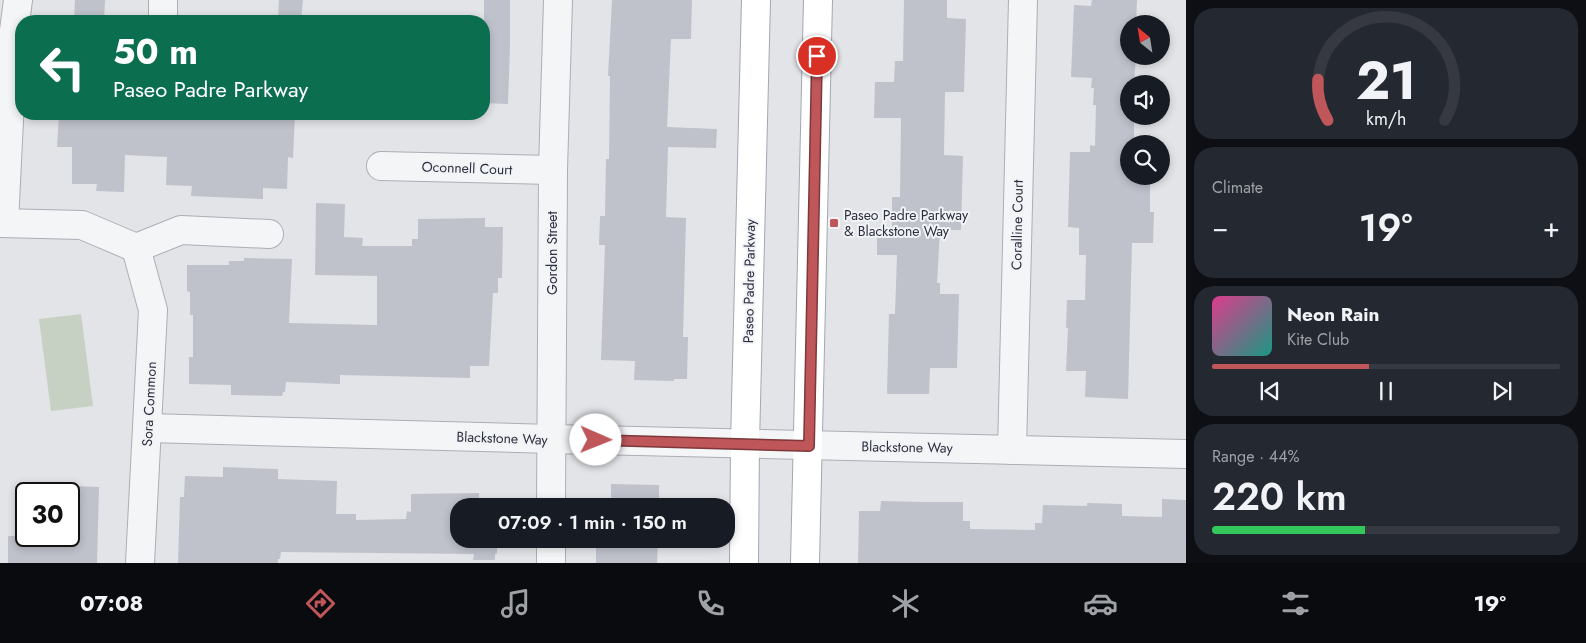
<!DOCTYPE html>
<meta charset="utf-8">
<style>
:root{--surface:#171b24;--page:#242831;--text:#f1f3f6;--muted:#9ea1a6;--line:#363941;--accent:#be565a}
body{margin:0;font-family:Jost,sans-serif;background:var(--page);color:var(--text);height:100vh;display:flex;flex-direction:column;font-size:19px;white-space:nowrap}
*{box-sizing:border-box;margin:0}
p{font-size:16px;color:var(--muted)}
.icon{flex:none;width:28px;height:28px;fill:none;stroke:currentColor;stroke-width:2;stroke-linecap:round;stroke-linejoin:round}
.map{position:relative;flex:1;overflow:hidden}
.details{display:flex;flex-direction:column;gap:8px;padding:8px;background:#0d0f14;width:400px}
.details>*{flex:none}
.top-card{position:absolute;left:15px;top:15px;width:475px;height:105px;border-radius:20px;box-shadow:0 2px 8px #0003;background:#0b6e4f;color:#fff;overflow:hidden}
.needle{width:32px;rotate:330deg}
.buttons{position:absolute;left:1120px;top:15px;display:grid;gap:10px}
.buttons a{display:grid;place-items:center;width:50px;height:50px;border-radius:50%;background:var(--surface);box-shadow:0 2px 8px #0003;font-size:25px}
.speed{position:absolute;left:15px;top:482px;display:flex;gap:10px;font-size:25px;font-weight:700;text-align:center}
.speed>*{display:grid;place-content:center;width:65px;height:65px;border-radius:50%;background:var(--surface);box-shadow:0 2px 8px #0003;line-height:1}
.speed .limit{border:2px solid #111;border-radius:8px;background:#fff;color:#111}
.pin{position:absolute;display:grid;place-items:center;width:42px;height:42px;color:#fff;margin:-21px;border:2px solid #fff;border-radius:50%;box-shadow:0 1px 5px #0007}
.me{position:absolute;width:55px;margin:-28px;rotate:91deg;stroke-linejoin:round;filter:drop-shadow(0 0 4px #0008)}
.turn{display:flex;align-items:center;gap:18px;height:105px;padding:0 15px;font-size:22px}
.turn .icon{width:65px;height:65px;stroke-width:2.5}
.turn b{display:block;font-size:35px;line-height:42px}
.big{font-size:38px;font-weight:600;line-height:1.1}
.details .card{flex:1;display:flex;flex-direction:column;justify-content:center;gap:8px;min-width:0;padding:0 18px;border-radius:20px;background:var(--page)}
.details .dial{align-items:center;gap:0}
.dial svg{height:130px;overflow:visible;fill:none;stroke:var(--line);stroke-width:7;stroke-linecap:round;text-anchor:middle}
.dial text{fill:var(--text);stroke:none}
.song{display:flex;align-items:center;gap:15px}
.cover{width:60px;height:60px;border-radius:8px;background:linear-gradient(135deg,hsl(330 70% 55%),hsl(170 70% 35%))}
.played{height:5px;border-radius:2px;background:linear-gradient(90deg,var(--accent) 45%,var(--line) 45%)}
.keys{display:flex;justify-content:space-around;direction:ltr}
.heat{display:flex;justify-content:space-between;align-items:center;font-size:28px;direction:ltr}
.charge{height:8px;border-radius:4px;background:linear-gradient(90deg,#34c759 44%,var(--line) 0)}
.trip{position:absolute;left:450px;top:498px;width:285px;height:50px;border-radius:20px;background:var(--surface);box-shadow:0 2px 8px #0003;font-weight:600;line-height:50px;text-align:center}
.dock{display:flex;height:80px;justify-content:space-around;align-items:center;background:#090b0e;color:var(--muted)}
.dock .icon{width:35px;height:35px}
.dock .current{color:var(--accent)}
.dock b{font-size:22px;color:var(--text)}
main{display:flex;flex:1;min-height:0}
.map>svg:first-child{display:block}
.green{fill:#c6d1c4}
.building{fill:#bfc2cb}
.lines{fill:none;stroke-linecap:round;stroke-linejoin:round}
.minor-casing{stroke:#abaeb5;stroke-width:30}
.major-casing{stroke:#a2a7b3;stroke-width:30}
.minor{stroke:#f4f5f7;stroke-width:28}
.major{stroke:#fff;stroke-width:28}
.route-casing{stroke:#7c383a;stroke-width:12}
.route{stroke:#be565a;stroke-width:9}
.poi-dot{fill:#be565a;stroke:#f1f3f6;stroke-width:2}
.labels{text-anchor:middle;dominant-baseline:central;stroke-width:4;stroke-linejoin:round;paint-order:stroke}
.street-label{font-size:14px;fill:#2c303e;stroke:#f1f3f6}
.poi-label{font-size:14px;fill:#2c303e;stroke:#f1f3f6;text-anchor:start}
</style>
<main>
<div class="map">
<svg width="1186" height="563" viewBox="0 0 1186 563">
<rect width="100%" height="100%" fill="#e2e4e8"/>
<!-- green -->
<path class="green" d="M81,314L93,406L51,411L39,319Z"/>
<!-- building -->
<g class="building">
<path d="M75,0H105L104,21H74Z"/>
<path d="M279,0H303L301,21L278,20Z"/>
<path d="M484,0H510V46L508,104L484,103Z"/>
<path d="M612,0H692L691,39H671L667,127L717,129L716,148L668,147L666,217L686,218L683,337H688L687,379H674V381L634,380L635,361L601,360L605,245H599L600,216H605L606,159H609L610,76H608Z"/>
<path d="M904,0H947V18L966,19L964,92H945L944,155L963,156L961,230H940L937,283H940V294H959L957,368H930L929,394H887L889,314H895L897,255H877V232H892V197H900L901,118H874L875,82H894L895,61H903Z"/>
<path d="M1092,0H1137L1136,24H1129V56H1136L1134,84H1129V116H1133L1132,121H1134V144H1129V176H1150V212H1154L1153,243H1132L1128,399L1085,397L1086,371H1066L1068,328H1066L1067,300H1085L1086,255H1079V228L1068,227L1070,152H1090V145L1095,146L1096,105H1093L1094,88H1091L1092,78L1071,77L1074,5L1091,6Z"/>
<path d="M59,114H295L293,158L288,157L287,189L263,188V199L191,196L192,186L166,185L167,157L125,155L124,192L96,191L97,184H72V147H57Z"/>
<path d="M316,203L345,204L344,237L363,238L362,246H412V239H418V219L485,218V227H503L502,278H498V293H493L489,366H470V378L340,375V384L286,382L285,392H283L282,396L231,395V385L189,384V357H193V315H190V292L187,291V265H229V261H244V258L292,259L289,323L377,325V276L315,275Z"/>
<path d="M223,467L278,469V479L337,481L336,514H356V520L406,519L407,511L411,512V494L479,493V505H498V506H459V539H497V554H495V560H473L474,554L281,552L280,559H278V563H178L180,497H184L185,476L223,477Z"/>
<path d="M611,484L659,485V506H598V503H611Z"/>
<path d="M69,486L99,487L97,563H8V536H69Z"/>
<path d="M1162,499L1186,500V563H858L859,511H880L881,501L922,502H963V521H970V529L1035,530V523H1042L1043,505L1087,506V503L1122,504V516L1162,517Z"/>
<path d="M598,539H658L657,563H596V541H598Z"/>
</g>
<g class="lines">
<!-- minor casing -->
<g class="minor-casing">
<g id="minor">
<path d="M163,21V0"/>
<path d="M381,166L553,170"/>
<path d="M0,223L82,225L136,248"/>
<path d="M4,223L13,38L18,0"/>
<path d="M136,248L153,310L140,563"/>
<path d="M136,248L181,230L269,234"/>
<path d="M148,428L552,439L1186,454"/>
<path d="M1012,450L1023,0"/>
<path d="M551,506L553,170L558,0"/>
<path d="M551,563V539"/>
</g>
</g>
<!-- major casing -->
<g class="major-casing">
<g id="major">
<path d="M744,563L745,443L756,0"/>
<path d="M805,563L818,0"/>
</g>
</g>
<!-- minor -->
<use href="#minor" class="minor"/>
<!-- major -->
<use href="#major" class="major"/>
</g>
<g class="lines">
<!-- route casing -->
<g class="route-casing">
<path id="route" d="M596,440L809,446L817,56"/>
</g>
<!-- route -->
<use href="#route" class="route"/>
</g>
<!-- markers -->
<rect class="poi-dot" x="829" y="218" width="10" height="10" rx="2.5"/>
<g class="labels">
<!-- street labels -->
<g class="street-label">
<text transform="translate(467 168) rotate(2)">Oconnell Court</text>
<text transform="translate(1017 225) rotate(-89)">Coralline Court</text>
<text transform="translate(552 253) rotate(-90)">Gordon Street</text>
<text transform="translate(749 281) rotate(-89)">Paseo Padre Parkway</text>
<text transform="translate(149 404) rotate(-87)">Sora Common</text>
<text transform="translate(502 438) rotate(2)">Blackstone Way</text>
<text transform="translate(907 447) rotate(1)">Blackstone Way</text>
</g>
<!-- poi labels -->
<g class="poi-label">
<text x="844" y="215">Paseo Padre Parkway<tspan x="844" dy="16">&amp; Blackstone Way</tspan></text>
</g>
</g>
</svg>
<div class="buttons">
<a><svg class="needle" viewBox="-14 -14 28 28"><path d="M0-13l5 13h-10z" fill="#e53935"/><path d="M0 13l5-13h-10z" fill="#9ea1a6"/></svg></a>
<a><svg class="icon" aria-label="sound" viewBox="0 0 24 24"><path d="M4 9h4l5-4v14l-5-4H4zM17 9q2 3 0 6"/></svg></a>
<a><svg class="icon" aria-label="search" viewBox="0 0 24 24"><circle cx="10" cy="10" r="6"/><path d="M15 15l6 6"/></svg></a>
</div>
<div class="speed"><div class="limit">30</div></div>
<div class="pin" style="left:817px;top:56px;background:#d93025"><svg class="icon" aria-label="arrive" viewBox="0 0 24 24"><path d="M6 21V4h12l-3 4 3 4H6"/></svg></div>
<svg class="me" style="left:596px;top:440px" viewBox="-20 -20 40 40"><circle r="19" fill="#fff"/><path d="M0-13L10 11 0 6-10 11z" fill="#be565a"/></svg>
<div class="trip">07:09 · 1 min · 150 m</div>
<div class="top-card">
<div class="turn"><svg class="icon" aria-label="left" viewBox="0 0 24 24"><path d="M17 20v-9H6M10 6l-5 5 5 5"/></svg><div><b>50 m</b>Paseo Padre Parkway</div></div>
</div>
</div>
<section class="details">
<div class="card dial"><svg viewBox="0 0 100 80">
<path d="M14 69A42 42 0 1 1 86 69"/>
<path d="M14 69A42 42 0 0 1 8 44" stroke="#be565a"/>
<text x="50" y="56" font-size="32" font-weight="700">21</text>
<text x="50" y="72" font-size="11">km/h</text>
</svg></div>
<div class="card"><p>Climate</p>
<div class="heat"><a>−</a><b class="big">19°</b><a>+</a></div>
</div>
<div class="card">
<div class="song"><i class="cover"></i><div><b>Neon Rain</b><p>Kite Club</p></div></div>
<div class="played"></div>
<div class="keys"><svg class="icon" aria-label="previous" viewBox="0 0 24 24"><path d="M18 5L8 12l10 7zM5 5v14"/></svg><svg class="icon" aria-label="pause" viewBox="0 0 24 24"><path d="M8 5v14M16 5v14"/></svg><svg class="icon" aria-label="next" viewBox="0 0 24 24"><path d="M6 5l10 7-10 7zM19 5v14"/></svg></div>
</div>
<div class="card"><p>Range · 44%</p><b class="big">220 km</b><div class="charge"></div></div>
</section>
</main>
<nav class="dock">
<b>07:08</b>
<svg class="icon current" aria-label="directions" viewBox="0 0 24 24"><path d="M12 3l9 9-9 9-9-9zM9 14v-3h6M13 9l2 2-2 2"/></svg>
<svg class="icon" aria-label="music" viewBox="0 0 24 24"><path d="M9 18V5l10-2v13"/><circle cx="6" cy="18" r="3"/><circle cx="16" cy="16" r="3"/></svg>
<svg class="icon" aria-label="phone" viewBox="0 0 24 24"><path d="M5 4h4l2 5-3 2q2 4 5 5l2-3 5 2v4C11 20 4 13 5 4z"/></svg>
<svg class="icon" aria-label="climate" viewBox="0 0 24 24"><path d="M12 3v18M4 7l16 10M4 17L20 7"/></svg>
<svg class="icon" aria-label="car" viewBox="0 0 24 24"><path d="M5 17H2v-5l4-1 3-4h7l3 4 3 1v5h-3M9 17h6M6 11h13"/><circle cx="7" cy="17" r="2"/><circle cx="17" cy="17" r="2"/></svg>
<svg class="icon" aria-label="filters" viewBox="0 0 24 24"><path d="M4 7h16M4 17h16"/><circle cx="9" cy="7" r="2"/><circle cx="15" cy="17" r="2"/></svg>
<b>19°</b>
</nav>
